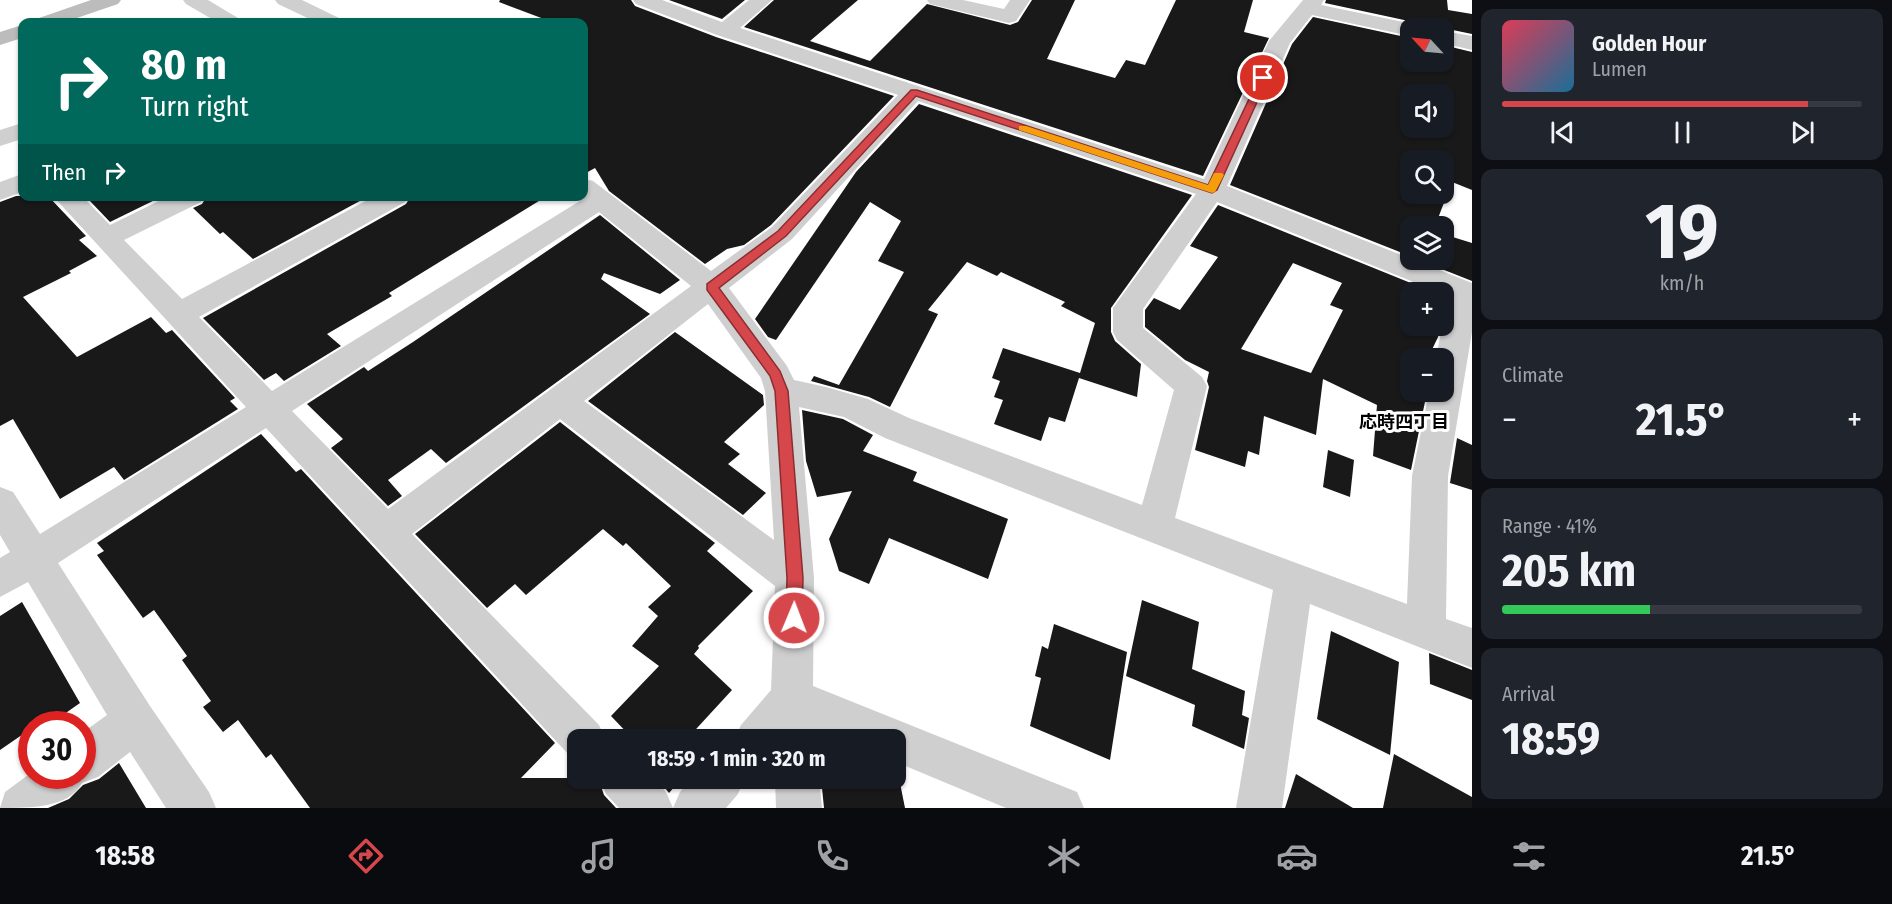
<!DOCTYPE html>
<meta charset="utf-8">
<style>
:root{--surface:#171b24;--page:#20242c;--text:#f1f3f6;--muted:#9ea1a6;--line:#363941;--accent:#d6474b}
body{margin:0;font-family:"Fira Sans Condensed","Noto Sans JP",sans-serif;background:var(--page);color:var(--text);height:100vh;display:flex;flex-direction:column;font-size:22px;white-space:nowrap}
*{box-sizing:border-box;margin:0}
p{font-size:20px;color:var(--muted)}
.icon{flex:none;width:33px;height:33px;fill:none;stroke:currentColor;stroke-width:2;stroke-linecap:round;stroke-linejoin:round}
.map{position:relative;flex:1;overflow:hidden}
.sheet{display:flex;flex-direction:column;gap:9px;padding:9px;background:#0d0f14;width:420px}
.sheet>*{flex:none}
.banner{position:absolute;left:18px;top:18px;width:570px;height:183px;border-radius:12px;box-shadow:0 2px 4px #0004;background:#00695c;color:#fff;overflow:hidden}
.needle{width:39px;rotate:296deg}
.fabs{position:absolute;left:1400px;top:18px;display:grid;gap:12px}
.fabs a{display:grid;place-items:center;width:54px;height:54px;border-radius:12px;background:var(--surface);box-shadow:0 2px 4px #0004;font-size:30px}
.speed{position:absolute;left:18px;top:711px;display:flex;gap:12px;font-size:30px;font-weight:700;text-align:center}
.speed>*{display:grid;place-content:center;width:78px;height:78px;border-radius:50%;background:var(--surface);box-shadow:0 2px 4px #0004;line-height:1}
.speed .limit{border:9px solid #d22;background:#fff;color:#111}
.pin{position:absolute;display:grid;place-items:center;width:51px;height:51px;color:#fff;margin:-26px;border:3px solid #fff;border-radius:50%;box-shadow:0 2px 6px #0007}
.me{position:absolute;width:66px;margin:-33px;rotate:1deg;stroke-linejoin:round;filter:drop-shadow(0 0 4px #0008)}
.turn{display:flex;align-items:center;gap:21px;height:126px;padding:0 24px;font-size:27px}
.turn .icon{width:78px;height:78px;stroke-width:2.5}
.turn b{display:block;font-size:42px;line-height:51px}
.then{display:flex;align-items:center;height:57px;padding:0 24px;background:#0003;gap:12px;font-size:22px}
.big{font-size:45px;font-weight:700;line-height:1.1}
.sheet .tile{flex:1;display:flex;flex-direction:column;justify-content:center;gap:9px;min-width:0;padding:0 21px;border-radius:12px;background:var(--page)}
.sheet .dial{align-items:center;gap:0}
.dial b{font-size:78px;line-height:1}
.song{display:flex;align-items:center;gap:18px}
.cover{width:72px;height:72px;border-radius:9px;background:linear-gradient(135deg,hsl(350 70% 55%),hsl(200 70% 35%))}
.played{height:6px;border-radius:3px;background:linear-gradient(90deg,var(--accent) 85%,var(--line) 85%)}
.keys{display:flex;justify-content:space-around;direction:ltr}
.heat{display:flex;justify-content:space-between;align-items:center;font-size:33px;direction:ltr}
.charge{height:9px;border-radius:4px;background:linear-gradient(90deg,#34c759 41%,var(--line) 0)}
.trip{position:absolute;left:567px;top:729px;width:339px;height:60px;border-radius:12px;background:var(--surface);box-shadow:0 2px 4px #0004;font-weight:700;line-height:60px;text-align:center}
.tab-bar{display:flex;height:96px;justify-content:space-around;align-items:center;background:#090b0e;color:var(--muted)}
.tab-bar .icon{width:42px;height:42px}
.tab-bar .active{color:var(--accent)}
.tab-bar b{font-size:27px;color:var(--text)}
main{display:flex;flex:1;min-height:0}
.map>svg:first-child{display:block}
.building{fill:#191919;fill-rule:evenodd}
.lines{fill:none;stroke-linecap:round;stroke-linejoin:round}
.street{fill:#cfcfcf;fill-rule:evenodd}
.secondary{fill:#bcbcbc;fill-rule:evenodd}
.route{fill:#d6474b;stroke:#8b2e31;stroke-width:1.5}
.slow{fill:#f59e0b}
.labels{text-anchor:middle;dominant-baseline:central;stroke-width:6;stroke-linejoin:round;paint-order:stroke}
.neighbourhood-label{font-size:18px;font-weight:bold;fill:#000;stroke:#fff}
</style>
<main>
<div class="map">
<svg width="1472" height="808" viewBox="0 0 1472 808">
<rect width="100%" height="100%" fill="#fff"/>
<!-- building -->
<g class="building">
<path d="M500,0H631L635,6L716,37L894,96L771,225L744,245L727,249L705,264L609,191L595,168L584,174V22H552L499,2Z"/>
<path d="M669,0H745L722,19Z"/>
<path d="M774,0H858L810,41L870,61L927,4L1010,25L1018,22L1032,0H1075L1047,59L1115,78L1126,60L1145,65L1176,0H1253L1244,32L1269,38L1203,176L744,27Z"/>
<path d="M1326,0H1447L1448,10L1472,14V34L1443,28H1422L1418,23L1325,3Z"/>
<path d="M1313,17L1410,38V62H1443V45L1472,52V190L1452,182L1435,226H1410V256L1230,185L1292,44ZM1410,94H1443V128H1410ZM1410,160H1443V194H1410Z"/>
<path d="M919,104L1192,195L1111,308V332L1115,341L1141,364L1137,397L1079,378L1065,422L1049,417L1041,441L994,424L1003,400L994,397L1000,381L992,378L1003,348L1080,373L1095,323L1061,306L1065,302L1001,272L997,276L967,262L928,310L938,314L890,407L869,397L811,381L814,376L839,385L904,272L878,261L901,221L870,202L776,340L768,337L755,319L856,172Z"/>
<path d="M16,196H48L86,236L79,240L97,256L69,271L71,273L23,297L77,357L151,317L166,333L172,330L235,398L230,401L238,409L124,480L114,467L60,499L13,419L0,426V202Z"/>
<path d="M96,196H163L110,222L89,200Z"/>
<path d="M207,196H369L253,259L223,232L220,234L193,208L202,204Z"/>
<path d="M411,196H547L389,293L392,296L327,334L341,346L284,381L276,373L264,380L203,318L406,204Z"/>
<path d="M1218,205L1433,292H1410V326H1440L1438,337L1428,358H1410V392H1427L1411,470L1373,456L1377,405L1323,379L1316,435L1264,416L1259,455L1248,451L1245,467L1195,450L1209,387L1207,381L1209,372L1185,360L1145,327V310L1154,298L1180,310L1218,257L1190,246ZM1293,263L1342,283L1330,305L1343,310L1311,373L1241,349Z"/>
<path d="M600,215L680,280L660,294L604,273L601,279L650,314L446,463L431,449L388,480L402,496L388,506L331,448L343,439L307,404L364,367L368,371L413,342Z"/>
<path d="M1443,234L1472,243V281L1419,260H1443Z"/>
<path d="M675,332L763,395L764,405L724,442L740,454L728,464L766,493L743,515L588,401Z"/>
<path d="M802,410L843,419L873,435L863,451L917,472L913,481L1008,519L988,579L889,538L869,584L839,571L829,539L852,491L817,497L806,461Z"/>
<path d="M560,422L715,543L707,551L753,591L698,646L699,648L694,654L732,690L686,740H631L632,738L611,716L659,666L632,646L658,616L648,607L671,586L626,543L623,546L603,529L526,595L515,584L487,608L415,534Z"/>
<path d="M261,434L296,472L301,469L555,743L521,778H598L604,795L616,808H310L271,754L266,758L238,720L223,732L203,707L211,701L182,660L187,656L154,610L143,618L97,555L104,551L97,543Z"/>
<path d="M1457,438L1472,445V490L1450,483Z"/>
<path d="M1328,450L1354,460L1350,497L1323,487Z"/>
<path d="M1142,600L1199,622L1192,669L1245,691L1242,715L1249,718L1244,749L1192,726L1195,705L1126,676Z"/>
<path d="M22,602L80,703L50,724H32V728L0,750V616Z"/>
<path d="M1054,624L1127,652L1110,760L1030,726L1041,678L1035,676L1042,646L1048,649Z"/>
<path d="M1331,631L1399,662L1390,755L1317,719Z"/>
<path d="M1429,653L1472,670V700L1430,684Z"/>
<path d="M1394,754L1472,797V808H1383Z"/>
<path d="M119,763L146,808H48L69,799L83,785L99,779Z"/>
<path d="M1296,774L1353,808H1285Z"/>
<path d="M657,778H682L669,793Z"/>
<path d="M821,778H899L905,808H824Z"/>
</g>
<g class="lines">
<!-- street -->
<g class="street">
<path d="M183,0H208L238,18L242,22H217L186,4Z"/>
<path d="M275,0H302L339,18L343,22H316L278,4Z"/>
<path d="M633,0H662L722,22L749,0H772L740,28L1204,179L1269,41L1303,0H1324L1321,5L1418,25L1420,28H1410V36L1312,15L1290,43L1227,186L1472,283V332L1448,476L1446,619L1472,628V668L1310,604L1282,808H1236L1273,590L885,438L844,417L799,407L814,578L813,686L1077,792L1084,808H1006L896,762V740H840L816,729L817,740H734L741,725L771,690L775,586L560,419L412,534L599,725L606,740H578V759L569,755L266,428L58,563L150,706L209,792L216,808H166L130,752L98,777L82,783C69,808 30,808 0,808L5,792L32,772V776H82V733L107,715L28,582L0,597V558L10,552L0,535V487L13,492L40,534L246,407L53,196H82L110,225L169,196H205L201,202L124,240L182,299L375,196H409L405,202L199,317L272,391L583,199L579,196H584V179L593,181L711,271L772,227L898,95L717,35L636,4ZM918,101L1196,194L1113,308V332L1117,340L1174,390L1142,505L909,418L868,399L826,387L794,380L787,366L729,288L792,239ZM1217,202L1438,292H1443L1448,297L1436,358H1443V392H1429L1412,476L1407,604L1175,518L1207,386L1202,377L1143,328V309ZM599,212L691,286L388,509L292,411ZM708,304L761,378L765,391L774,540L584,401Z"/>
<path d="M927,0H963L1004,9L1010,0H1030L1016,21L1009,23L930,4Z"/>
<path d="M1443,31L1472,36V50L1443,43Z"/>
<path d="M22,123V139L0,146V130Z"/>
<path d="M22,174V192L0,200V182Z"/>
<path d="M600,778H653L666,792L673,808H619L606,794Z"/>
<path d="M692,778H744L738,794L726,808H673L680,792Z"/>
<path d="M775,778H819L822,808H776Z"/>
</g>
<!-- secondary -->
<g class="secondary">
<path d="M91,0H121L118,4L65,22H35L39,18Z"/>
<path d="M22,25V38L0,45V32Z"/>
</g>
</g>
<!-- route -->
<path class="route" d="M1260,76L1268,78L1217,190L1212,193L916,96L786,236L719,288L780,371L788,391L803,578L802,618L800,624L794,626L788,624L786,618L787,578L775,391L770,376L707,290V284L778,231L911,90H917L1208,185Z"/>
<!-- slow -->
<path class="slow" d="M1019,126H1026L1208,185L1214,173H1222L1224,175L1215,192L1212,193L1019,130Z"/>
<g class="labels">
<!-- neighbourhood labels -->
<g class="neighbourhood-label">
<text x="1404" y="422">応時四丁目</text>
</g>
</g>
</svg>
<div class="fabs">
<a><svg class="needle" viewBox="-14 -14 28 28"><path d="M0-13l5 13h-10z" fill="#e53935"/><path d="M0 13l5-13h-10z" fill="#9ea1a6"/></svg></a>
<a><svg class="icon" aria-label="sound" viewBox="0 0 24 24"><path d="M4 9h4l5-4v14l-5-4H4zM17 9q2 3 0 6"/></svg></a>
<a><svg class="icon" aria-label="search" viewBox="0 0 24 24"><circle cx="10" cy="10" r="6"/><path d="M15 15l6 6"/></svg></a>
<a><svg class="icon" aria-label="layers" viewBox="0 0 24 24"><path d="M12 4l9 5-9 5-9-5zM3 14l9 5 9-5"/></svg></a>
<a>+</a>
<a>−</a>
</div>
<div class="speed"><div class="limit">30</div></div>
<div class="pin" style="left:1263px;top:78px;background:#d93025"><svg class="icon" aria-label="arrive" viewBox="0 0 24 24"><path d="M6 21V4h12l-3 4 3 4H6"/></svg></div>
<svg class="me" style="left:794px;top:618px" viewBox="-20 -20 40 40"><circle r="17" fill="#d6474b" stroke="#fff" stroke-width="3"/><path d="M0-11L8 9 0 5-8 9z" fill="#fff"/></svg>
<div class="trip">18:59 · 1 min · 320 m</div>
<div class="banner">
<div class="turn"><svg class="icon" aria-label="right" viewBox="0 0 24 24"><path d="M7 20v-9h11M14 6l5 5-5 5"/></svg><div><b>80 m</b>Turn right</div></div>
<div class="then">Then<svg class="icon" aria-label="right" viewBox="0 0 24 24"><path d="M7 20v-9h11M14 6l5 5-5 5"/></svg></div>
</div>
</div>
<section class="sheet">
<div class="tile">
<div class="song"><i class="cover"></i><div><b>Golden Hour</b><p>Lumen</p></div></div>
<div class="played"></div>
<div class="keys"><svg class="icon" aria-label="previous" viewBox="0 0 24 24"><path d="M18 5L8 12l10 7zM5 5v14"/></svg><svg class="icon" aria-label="pause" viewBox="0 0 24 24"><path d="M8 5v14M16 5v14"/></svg><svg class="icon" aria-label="next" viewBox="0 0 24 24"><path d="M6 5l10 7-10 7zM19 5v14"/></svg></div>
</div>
<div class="tile dial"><b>19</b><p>km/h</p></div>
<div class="tile"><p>Climate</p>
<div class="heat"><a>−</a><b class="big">21.5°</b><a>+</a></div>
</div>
<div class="tile"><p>Range · 41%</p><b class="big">205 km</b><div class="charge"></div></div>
<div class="tile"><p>Arrival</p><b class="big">18:59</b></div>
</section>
</main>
<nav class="tab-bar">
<b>18:58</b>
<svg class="icon active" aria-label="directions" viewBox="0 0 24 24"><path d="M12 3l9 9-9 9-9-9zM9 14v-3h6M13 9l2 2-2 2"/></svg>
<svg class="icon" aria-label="music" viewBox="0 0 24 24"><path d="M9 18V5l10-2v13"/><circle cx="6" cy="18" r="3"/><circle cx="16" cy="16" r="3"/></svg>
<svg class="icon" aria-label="phone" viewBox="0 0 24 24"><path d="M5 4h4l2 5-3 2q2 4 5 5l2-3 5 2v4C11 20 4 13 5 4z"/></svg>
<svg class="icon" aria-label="climate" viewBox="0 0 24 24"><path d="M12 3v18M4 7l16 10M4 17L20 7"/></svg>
<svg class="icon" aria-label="car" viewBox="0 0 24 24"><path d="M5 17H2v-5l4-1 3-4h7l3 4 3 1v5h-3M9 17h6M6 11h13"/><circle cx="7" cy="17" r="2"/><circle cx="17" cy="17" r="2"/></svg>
<svg class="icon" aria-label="filters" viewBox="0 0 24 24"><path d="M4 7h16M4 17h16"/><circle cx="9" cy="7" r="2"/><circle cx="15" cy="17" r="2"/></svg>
<b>21.5°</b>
</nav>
